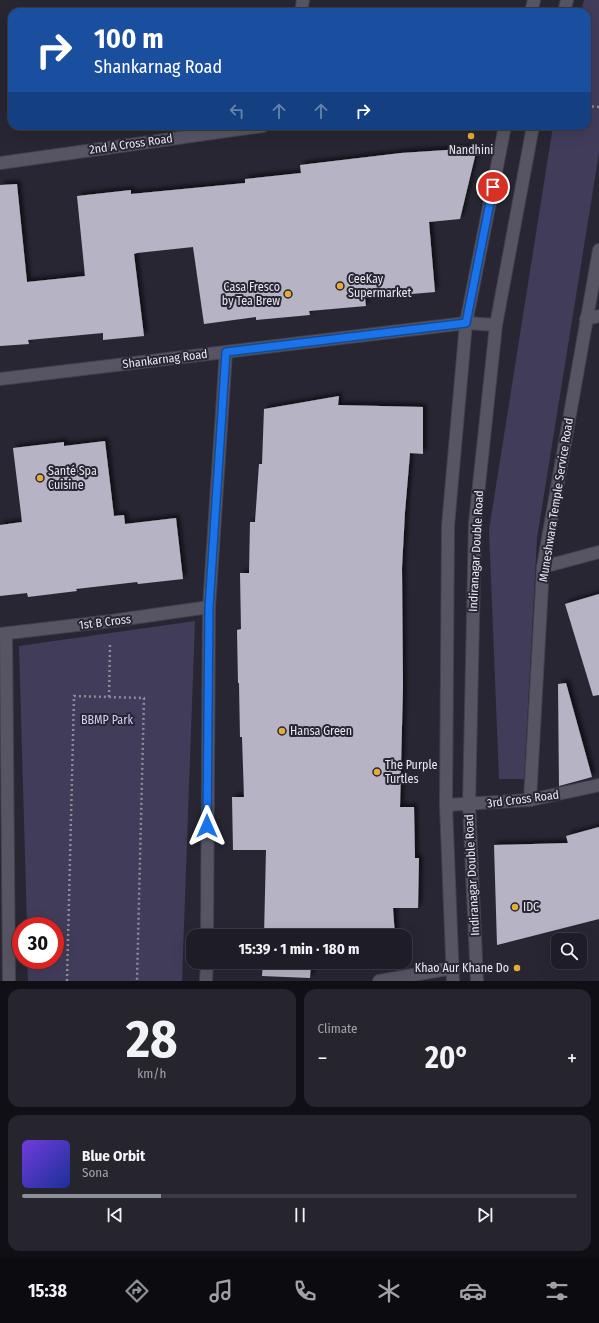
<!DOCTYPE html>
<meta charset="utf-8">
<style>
:root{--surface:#1e1c26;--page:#26252e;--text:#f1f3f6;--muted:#a1a1a7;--line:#3c3a43;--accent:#8c9099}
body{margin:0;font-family:"Fira Sans Condensed",sans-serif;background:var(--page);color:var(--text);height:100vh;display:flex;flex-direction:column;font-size:15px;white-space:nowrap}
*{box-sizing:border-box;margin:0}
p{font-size:13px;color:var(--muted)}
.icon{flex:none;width:22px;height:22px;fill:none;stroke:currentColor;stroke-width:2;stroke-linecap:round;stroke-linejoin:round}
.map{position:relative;height:981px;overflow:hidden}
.side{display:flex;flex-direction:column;gap:8px;padding:8px;background:#100f15;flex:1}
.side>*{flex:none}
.hud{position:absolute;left:8px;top:8px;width:583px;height:122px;border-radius:12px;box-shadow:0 4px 16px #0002,0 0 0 1px var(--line);background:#1a4fa0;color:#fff;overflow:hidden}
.tools{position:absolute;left:551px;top:933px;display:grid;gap:8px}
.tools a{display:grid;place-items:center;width:36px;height:36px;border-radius:8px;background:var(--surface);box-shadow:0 4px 16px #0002,0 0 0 1px var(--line);font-size:20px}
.speed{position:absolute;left:12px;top:917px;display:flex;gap:8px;font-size:20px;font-weight:700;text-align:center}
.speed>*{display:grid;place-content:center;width:52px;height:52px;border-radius:50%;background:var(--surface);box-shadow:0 4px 16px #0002,0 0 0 1px var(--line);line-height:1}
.speed .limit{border:6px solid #d22;background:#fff;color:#111}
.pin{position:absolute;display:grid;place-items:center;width:34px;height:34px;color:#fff;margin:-17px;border:2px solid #fff;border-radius:50%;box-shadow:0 1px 4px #0007}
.me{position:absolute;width:44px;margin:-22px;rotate:0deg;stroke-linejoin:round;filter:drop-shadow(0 0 3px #0008)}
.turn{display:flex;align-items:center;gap:14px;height:84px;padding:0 20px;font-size:18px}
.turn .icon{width:52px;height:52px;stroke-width:2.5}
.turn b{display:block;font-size:28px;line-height:34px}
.lanes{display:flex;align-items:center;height:38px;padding:0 20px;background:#0003;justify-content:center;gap:20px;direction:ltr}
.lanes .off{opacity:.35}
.big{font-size:30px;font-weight:700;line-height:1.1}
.side .card{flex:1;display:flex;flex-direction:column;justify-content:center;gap:6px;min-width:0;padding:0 14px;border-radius:12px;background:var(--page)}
.side .dial{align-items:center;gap:0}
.dial b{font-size:52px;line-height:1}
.song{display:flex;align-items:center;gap:12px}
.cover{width:48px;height:48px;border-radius:6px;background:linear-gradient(135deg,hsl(260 70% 55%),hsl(230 70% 35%))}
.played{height:4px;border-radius:2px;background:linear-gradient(90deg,var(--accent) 25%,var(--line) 25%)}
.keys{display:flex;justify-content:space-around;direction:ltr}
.heat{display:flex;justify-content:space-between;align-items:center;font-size:22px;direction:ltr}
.side .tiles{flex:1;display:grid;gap:8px;grid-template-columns:1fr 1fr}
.card:last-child{grid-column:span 2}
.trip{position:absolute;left:186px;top:929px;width:226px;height:40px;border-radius:12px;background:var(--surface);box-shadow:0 4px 16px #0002,0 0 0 1px var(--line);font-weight:700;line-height:40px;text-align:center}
.menu{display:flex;height:64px;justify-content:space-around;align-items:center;background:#0c0b0f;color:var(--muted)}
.menu .icon{width:28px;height:28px}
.menu .on{color:var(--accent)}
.menu b{font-size:18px;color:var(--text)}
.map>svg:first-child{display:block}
.green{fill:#413c5a}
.building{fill:#b6b4c4;filter:url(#shadow)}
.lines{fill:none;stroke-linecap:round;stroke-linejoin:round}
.minor-casing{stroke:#43414d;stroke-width:14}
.path{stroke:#8c8b96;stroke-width:2.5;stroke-dasharray:2 3;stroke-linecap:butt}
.minor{stroke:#575564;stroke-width:12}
.route-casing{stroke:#114b97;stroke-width:10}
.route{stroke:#1a73e8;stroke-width:7}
.poi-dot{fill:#e6ad36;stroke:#282633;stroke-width:1.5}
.labels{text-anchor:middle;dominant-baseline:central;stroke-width:4;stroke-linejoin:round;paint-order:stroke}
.street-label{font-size:12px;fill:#e8e7f0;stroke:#282633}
.poi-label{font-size:12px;fill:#e8e7f0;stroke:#282633;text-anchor:start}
.park-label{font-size:12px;fill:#d5cefe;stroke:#282633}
</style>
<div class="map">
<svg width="599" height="981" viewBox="0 0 599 981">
<defs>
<filter id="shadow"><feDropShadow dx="3.5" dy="-3.5" stdDeviation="2" flood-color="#0009"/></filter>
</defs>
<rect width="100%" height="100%" fill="#282633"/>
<!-- green -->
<g class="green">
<path d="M584,0H599V153L537,538L524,779H499L489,530L553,126H587V12H581Z"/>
<path d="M195,621L182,981H28L27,960H55V926H27L19,646Z"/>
</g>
<!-- building -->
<g class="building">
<path d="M477,148L460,219L429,222L435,292L365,298L366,306L309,311L310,315L256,320V317L204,324L193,247L137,253L134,254L144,336L103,340V333L28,340L29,344L0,346V185L17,184L27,282L85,276L77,196L131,190V194L245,183V179L301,173L300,165L401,153Z"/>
<path d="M339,396L338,405L423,407V454L410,453L405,512L402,568L403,687L400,807H414L415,858H419L418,908H393L395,936H264L266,850H233L232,797H244L242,737H240L239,683H238L237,630L241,629L240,573H249L250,522H255L259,464H262L264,409Z"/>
<path d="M105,441L114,516L124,515L125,524L176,518L183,579L138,584L137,582L76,589L77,591L28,597L27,593L0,596V525L22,522L13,448L64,442V446Z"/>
<path d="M599,594V695L593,696L565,604Z"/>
<path d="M566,683L592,777L559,786L558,684Z"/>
<path d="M599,827V919L497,945L494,845L568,843L566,836Z"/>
<path d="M263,962H311L310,978L262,976Z"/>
</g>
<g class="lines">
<!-- minor casing -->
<g class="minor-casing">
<g id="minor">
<path d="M301,12L303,0"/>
<path d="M531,12L534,0"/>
<path d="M564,12L567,0"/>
<path d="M0,163L263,126"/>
<path d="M586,319L599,316"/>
<path d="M0,379L466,323L496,325"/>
<path d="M543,567L599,552"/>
<path d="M0,634L111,621L209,607"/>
<path d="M6,634L9,981"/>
<path d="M530,800L543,567L599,250"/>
<path d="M446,805L530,800L599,785"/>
<path d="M207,936L209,607L226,352"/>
<path d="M206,981L207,962"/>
<path d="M379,981L453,968"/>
<path d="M453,981L446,805L448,526L466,323L505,126"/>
<path d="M477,981L469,805L475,523L496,325L533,126"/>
</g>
</g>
<!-- path -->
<g class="path">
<path d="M587,106L599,107"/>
<path d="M109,697L110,644"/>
<path d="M67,981L74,696L144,698L137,981"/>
</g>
<!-- minor -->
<use href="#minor" class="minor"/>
</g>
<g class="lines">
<!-- route casing -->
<g class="route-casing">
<path id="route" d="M207,826L209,607L226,352L466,323L493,187"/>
</g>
<!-- route -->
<use href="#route" class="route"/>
</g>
<!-- markers -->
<g class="poi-dot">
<circle cx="471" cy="136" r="4"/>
<circle cx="340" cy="286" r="4"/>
<circle cx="288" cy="294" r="4"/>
<circle cx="40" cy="478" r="4"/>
<circle cx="282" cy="731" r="4"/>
<circle cx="377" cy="772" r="4"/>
<circle cx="515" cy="907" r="4"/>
<circle cx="517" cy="968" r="4"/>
</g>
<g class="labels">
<!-- street labels -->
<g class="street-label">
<text transform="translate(131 144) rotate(-8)">2nd A Cross Road</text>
<text transform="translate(165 359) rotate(-7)">Shankarnag Road</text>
<text transform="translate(556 500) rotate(-81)">Muneshwara Temple Service Road</text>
<text transform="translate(476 551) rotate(-87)">Indiranagar Double Road</text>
<text transform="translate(105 622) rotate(-7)">1st B Cross</text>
<text transform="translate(523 799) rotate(-7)">3rd Cross Road</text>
<text transform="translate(472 875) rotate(-93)">Indiranagar Double Road</text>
</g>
<!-- poi labels -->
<g class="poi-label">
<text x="471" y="150" text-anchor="middle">Nandhini</text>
<text x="348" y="279">CeeKay<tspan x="348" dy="14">Supermarket</tspan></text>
<text x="280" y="287" text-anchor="end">Casa Fresco<tspan x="280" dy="14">by Tea Brew</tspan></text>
<text x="48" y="471">Santé Spa<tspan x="48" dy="14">Cuisine</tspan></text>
<text x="290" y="731">Hansa Green</text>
<text x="385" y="765">The Purple<tspan x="385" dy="14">Turtles</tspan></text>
<text x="523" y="907">IDC</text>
<text x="509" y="968" text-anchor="end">Khao Aur Khane Do</text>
</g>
<!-- park labels -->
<g class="park-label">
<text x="107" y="720">BBMP Park</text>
</g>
</g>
</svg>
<div class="tools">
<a><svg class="icon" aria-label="search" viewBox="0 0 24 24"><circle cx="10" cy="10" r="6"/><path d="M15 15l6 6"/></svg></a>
</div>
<div class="speed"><div class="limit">30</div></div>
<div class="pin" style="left:493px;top:187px;background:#d93025"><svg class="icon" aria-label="arrive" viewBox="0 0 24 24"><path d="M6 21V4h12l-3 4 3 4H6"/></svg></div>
<svg class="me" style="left:207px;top:826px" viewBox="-20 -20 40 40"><path d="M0-17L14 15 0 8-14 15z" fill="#1a73e8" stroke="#fff" stroke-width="4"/></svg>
<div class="trip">15:39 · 1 min · 180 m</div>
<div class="hud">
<div class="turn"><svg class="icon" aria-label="right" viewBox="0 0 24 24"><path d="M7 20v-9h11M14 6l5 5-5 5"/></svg><div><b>100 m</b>Shankarnag Road</div></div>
<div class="lanes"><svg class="icon off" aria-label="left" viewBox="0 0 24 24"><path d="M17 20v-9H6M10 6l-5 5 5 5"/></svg><svg class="icon off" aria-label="ahead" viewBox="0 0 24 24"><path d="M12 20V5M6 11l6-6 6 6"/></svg><svg class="icon off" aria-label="ahead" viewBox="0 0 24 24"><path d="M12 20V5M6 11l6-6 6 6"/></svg><svg class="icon" aria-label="right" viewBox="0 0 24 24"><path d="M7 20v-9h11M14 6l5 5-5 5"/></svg></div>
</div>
</div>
<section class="side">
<div class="tiles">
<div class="card dial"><b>28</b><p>km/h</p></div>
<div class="card"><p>Climate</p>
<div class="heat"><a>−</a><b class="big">20°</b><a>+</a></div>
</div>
<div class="card">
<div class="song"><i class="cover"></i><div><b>Blue Orbit</b><p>Sona</p></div></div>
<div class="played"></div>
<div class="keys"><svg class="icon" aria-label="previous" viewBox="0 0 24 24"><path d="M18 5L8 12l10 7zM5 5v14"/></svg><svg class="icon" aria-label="pause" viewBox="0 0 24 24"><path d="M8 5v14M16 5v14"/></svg><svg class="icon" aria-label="next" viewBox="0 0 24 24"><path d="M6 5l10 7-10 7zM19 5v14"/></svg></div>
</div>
</div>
</section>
<nav class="menu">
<b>15:38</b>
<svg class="icon on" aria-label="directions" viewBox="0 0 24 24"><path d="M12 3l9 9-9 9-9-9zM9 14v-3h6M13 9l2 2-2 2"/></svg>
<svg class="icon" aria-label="music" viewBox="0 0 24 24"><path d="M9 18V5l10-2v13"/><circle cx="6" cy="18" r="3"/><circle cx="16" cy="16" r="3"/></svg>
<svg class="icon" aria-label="phone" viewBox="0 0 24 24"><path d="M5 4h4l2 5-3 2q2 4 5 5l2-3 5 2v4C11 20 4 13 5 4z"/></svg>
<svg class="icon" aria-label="climate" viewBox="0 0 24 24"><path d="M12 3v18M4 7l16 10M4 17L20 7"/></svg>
<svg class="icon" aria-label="car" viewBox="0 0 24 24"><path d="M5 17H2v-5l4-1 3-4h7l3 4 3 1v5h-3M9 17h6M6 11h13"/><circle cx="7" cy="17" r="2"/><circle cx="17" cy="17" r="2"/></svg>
<svg class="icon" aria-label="filters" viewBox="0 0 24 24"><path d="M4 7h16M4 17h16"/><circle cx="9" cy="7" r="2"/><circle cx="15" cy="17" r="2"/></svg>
</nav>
